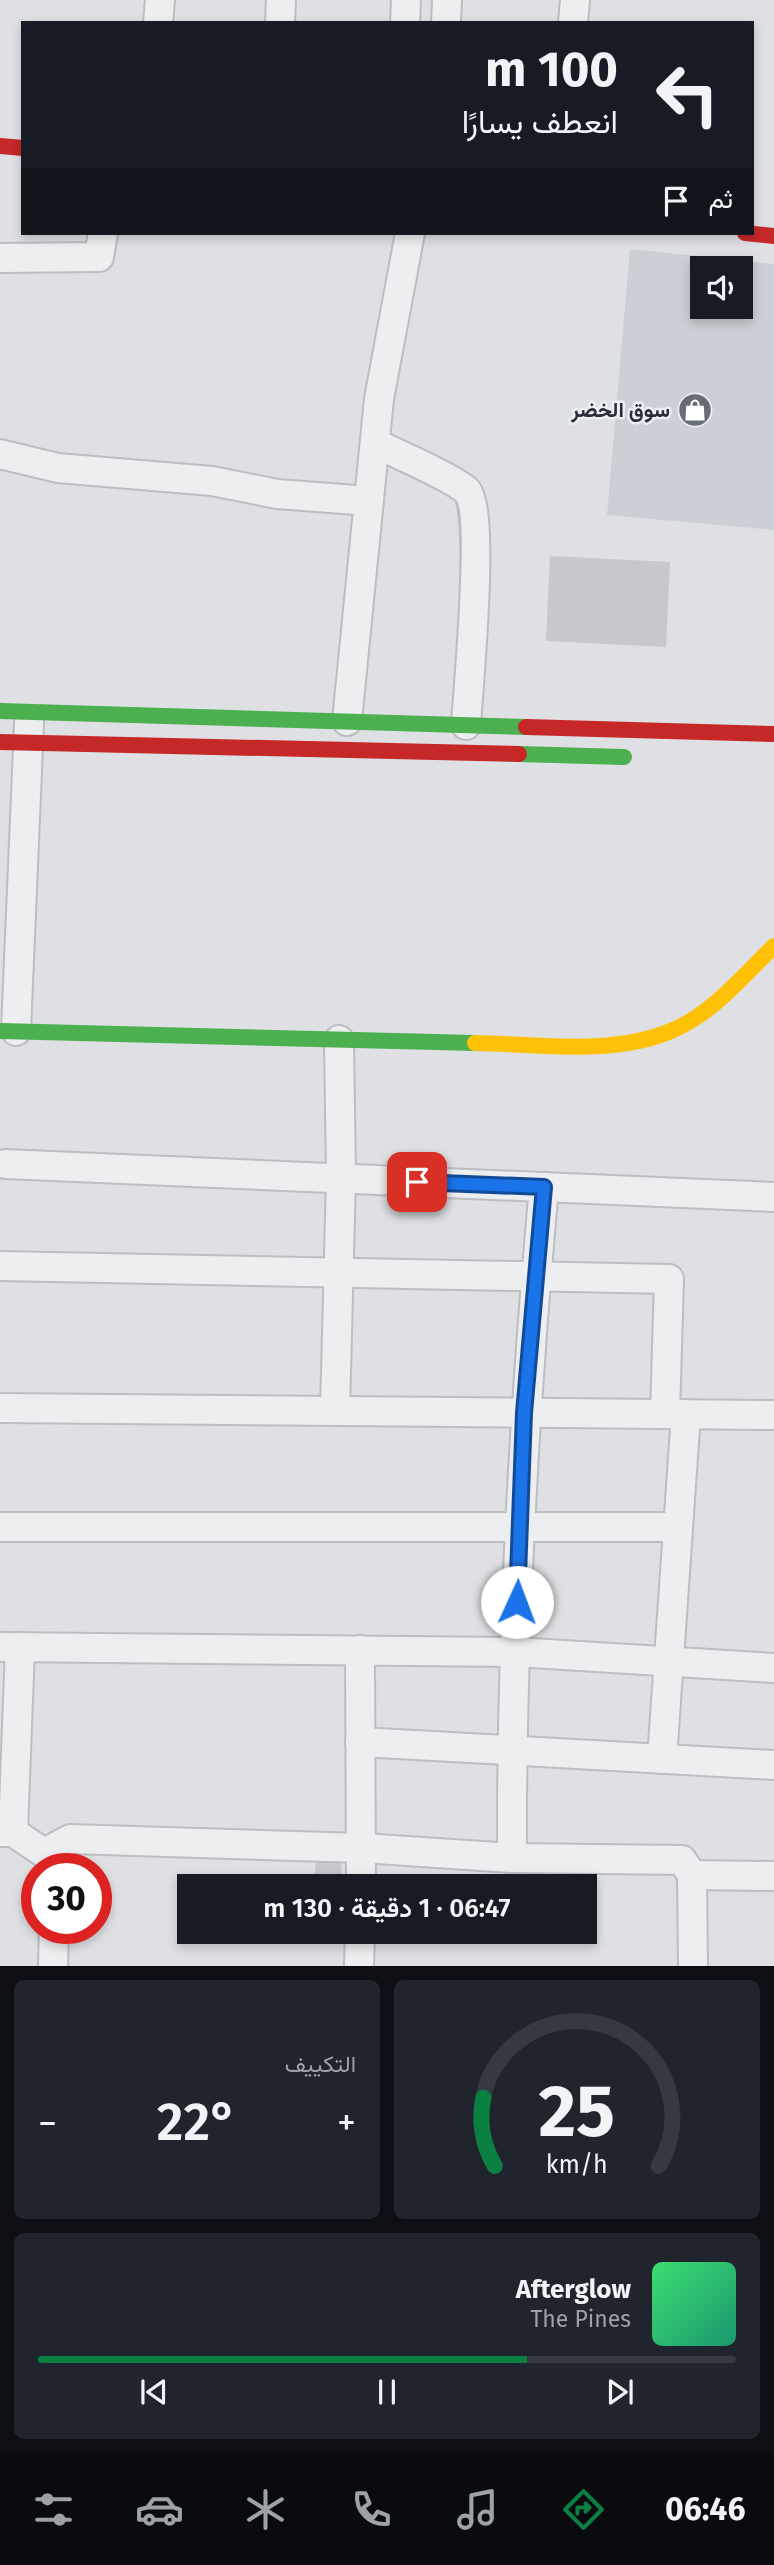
<!DOCTYPE html>
<html lang="ar">
<meta charset="utf-8">
<style>
:root{--surface:#171b24;--page:#20242c;--text:#f1f3f6;--muted:#9ea1a6;--line:#363941;--accent:#0b8043}
body{margin:0;font-family:"Fira Sans",Vazirmatn,sans-serif;background:var(--page);color:var(--text);direction:rtl;height:100vh;display:flex;flex-direction:column;font-size:26px;white-space:nowrap}
*{box-sizing:border-box;margin:0}
p{font-size:23px;color:var(--muted)}
.icon{flex:none;width:38px;height:38px;fill:none;stroke:currentColor;stroke-width:2;stroke-linecap:round;stroke-linejoin:round}
.map{position:relative;height:1966px;overflow:hidden;direction:ltr}
.panel{display:flex;flex-direction:column;gap:14px;padding:14px;background:#0d0f14;flex:1}
.panel>*{flex:none}
.guide{position:absolute;left:21px;top:21px;width:733px;height:214px;border-radius:0px;box-shadow:0 4px 10px #0003;direction:rtl;background:#171b24;color:var(--text);overflow:hidden}
.tools{position:absolute;left:690px;top:256px;display:grid;gap:14px}
.tools a{display:grid;place-items:center;width:63px;height:63px;border-radius:0px;background:var(--surface);box-shadow:0 4px 10px #0003;font-size:35px}
.speed{position:absolute;left:21px;top:1853px;display:flex;gap:14px;font-size:35px;font-weight:700;text-align:center}
.speed>*{display:grid;place-content:center;width:91px;height:91px;border-radius:50%;background:var(--surface);box-shadow:0 4px 10px #0003;line-height:1}
.speed .limit{border:10px solid #d22;background:#fff;color:#111}
.pin{position:absolute;display:grid;place-items:center;width:60px;height:60px;color:#fff;margin:-30px;border-radius:14px;box-shadow:0 4px 10px #0006}
.me{position:absolute;width:77px;margin:-38px;rotate:2deg;stroke-linejoin:round;filter:drop-shadow(0 0 5px #0008)}
.turn{display:flex;align-items:center;gap:24px;height:147px;padding:0 21px;font-size:32px}
.turn .icon{width:91px;height:91px;stroke-width:2.5}
.turn b{display:block;font-size:49px;line-height:60px}
.then{display:flex;align-items:center;height:66px;padding:0 21px;background:#0003;gap:14px;font-size:26px}
.big{font-size:52px;font-weight:600;line-height:1.1}
.panel .card{flex:1;display:flex;flex-direction:column;justify-content:center;gap:10px;min-width:0;padding:0 24px;border-radius:10px;background:var(--page)}
.panel .dial{align-items:center;gap:0}
.dial svg{height:182px;overflow:visible;fill:none;stroke:var(--line);stroke-width:7;stroke-linecap:round;text-anchor:middle}
.dial text{fill:var(--text);stroke:none}
.song{display:flex;align-items:center;gap:21px}
.cover{width:84px;height:84px;border-radius:10px;background:linear-gradient(135deg,hsl(140 70% 55%),hsl(160 70% 35%))}
.played{height:7px;border-radius:4px;background:linear-gradient(90deg,var(--accent) 70%,var(--line) 70%)}
.keys{display:flex;justify-content:space-around;direction:ltr}
.heat{display:flex;justify-content:space-between;align-items:center;font-size:38px;direction:ltr}
.panel .tiles{flex:1;display:grid;gap:14px;grid-template-columns:1fr 1fr}
.card:last-child{grid-column:span 2}
.trip{position:absolute;left:177px;top:1874px;width:420px;height:70px;border-radius:0px;background:var(--surface);box-shadow:0 4px 10px #0003;font-weight:600;line-height:70px;text-align:center;direction:rtl}
.menu{display:flex;height:112px;justify-content:space-around;align-items:center;background:#090b0e;color:var(--muted)}
.menu .icon{width:49px;height:49px}
.menu .selected{color:var(--accent)}
.menu b{font-size:32px;color:var(--text)}
.map>svg:first-child{display:block}
.built{fill:#cdcfd6;fill-rule:evenodd}
.building{fill:#c6c8cb}
.lines{fill:none;stroke-linecap:round;stroke-linejoin:round}
.street-casing{stroke:#bcbec1;stroke-width:32}
.street{stroke:#edeef0;stroke-width:28}
.fast{stroke:#4caf50;stroke-width:16}
.slow{stroke:#ffc107;stroke-width:16}
.jam{stroke:#c62828;stroke-width:16}
.route-casing{stroke:#114b97;stroke-width:18}
.route{stroke:#1a73e8;stroke-width:12}
.labels{text-anchor:middle;dominant-baseline:central;stroke-width:5;stroke-linejoin:round;paint-order:stroke}
.poi-label{font-size:21px;font-weight:bold;fill:#272d3a;stroke:#ebeef3;text-anchor:end}
</style>
<div class="map">
<svg width="774" height="1967" viewBox="0 0 774 1967">
<rect width="100%" height="100%" fill="#dee0e3"/>
<!-- built -->
<path class="built" d="M630,249L774,264V530L607,515ZM702,268H740V306H702Z"/>
<!-- building -->
<g class="building">
<path d="M550,556L670,562L666,647L546,641Z"/>
<path d="M316,1860L342,1862L340,1886H313Z"/>
</g>
<g class="lines">
<!-- street casing -->
<g class="street-casing">
<g id="street">
<path d="M158,23L160,0"/>
<path d="M280,23L281,0"/>
<path d="M405,23L406,0"/>
<path d="M446,23L447,0"/>
<path d="M573,23L575,0"/>
<path d="M0,258L99,257L103,233"/>
<path d="M375,443C395,453 451,477 466,490C486,509 468,689 466,725"/>
<path d="M0,454L58,468L212,481L277,494L369,501"/>
<path d="M347,721L379,399L410,233"/>
<path d="M16,1031L29,723"/>
<path d="M5,1164L774,1197"/>
<path d="M0,1266L669,1279L665,1414"/>
<path d="M0,1408L774,1415"/>
<path d="M335,1411L341,1178L339,1040"/>
<path d="M0,1527H678"/>
<path d="M0,1647L515,1652L774,1668"/>
<path d="M360,1650L361,1886"/>
<path d="M360,1742L774,1765"/>
<path d="M662,1759L686,1414"/>
<path d="M0,1832H13L44,1853L70,1839L362,1848L512,1858L682,1860L692,1875L774,1876"/>
<path d="M13,1832L20,1647"/>
<path d="M512,1858C511,1634 524,1410 544,1187"/>
<path d="M692,1875L693,1967"/>
<path d="M53,1967L54,1928"/>
<path d="M359,1967L360,1932"/>
</g>
</g>
<!-- street -->
<use href="#street" class="street"/>
<!-- fast -->
<g class="fast">
<path d="M0,711L526,727"/>
<path d="M519,754L624,757"/>
<path d="M0,1031L475,1043"/>
</g>
<!-- slow -->
<path class="slow" d="M475,1043C538,1044 611,1056 671,1031C712,1014 743,976 774,946"/>
<!-- jam -->
<g class="jam">
<path d="M0,146L23,148"/>
<path d="M745,233L774,236"/>
<path d="M526,727L774,734"/>
<path d="M0,742L519,754"/>
</g>
</g>
<g class="lines">
<!-- route casing -->
<g class="route-casing">
<path id="route" d="M417,1182L544,1187L524,1413L517,1602"/>
</g>
<!-- route -->
<use href="#route" class="route"/>
</g>
<!-- icons -->
<defs>
<g id="shop-disc" transform="scale(1.75)"><circle r="9.5" fill="#676c75" stroke="#ebeef3"/><path d="M-5-2.5h2.3a2.7 3.5 0 0 1 5.4 0H5L5.5 6h-11ZM-1.5-2.5h3a1.5 2.3 0 0 0-3 0Z" fill="#fff"/></g>
</defs>
<g fill-rule="evenodd">
<use href="#shop-disc" x="695" y="410"/>
</g>
<g class="labels">
<!-- poi labels -->
<g class="poi-label">
<text x="670" y="410">سوق الخضر</text>
</g>
</g>
</svg>
<div class="tools">
<a><svg class="icon" aria-label="sound" viewBox="0 0 24 24"><path d="M4 9h4l5-4v14l-5-4H4zM17 9q2 3 0 6"/></svg></a>
</div>
<div class="speed"><div class="limit">30</div></div>
<div class="pin" style="left:417px;top:1182px;background:#d93025"><svg class="icon" aria-label="arrive" viewBox="0 0 24 24"><path d="M6 21V4h12l-3 4 3 4H6"/></svg></div>
<svg class="me" style="left:517px;top:1602px" viewBox="-20 -20 40 40"><circle r="19" fill="#fff"/><path d="M0-13L10 11 0 6-10 11z" fill="#1a73e8"/></svg>
<div class="trip">06:47 · 1 دقيقة · 130 m</div>
<div class="guide">
<div class="turn"><svg class="icon" aria-label="left" viewBox="0 0 24 24"><path d="M17 20v-9H6M10 6l-5 5 5 5"/></svg><div><b>100 m</b>انعطف يسارًا</div></div>
<div class="then">ثم<svg class="icon" aria-label="arrive" viewBox="0 0 24 24"><path d="M6 21V4h12l-3 4 3 4H6"/></svg></div>
</div>
</div>
<section class="panel">
<div class="tiles">
<div class="card dial"><svg viewBox="0 0 100 80">
<path d="M14 69A42 42 0 1 1 86 69"/>
<path d="M14 69A42 42 0 0 1 9 39" stroke="#0b8043"/>
<text x="50" y="56" font-size="32" font-weight="700">25</text>
<text x="50" y="72" font-size="11">km/h</text>
</svg></div>
<div class="card"><p>التكييف</p>
<div class="heat"><a>−</a><b class="big">22°</b><a>+</a></div>
</div>
<div class="card">
<div class="song"><i class="cover"></i><div><b>Afterglow</b><p>The Pines</p></div></div>
<div class="played"></div>
<div class="keys"><svg class="icon" aria-label="previous" viewBox="0 0 24 24"><path d="M18 5L8 12l10 7zM5 5v14"/></svg><svg class="icon" aria-label="pause" viewBox="0 0 24 24"><path d="M8 5v14M16 5v14"/></svg><svg class="icon" aria-label="next" viewBox="0 0 24 24"><path d="M6 5l10 7-10 7zM19 5v14"/></svg></div>
</div>
</div>
</section>
<nav class="menu">
<b>06:46</b>
<svg class="icon selected" aria-label="directions" viewBox="0 0 24 24"><path d="M12 3l9 9-9 9-9-9zM9 14v-3h6M13 9l2 2-2 2"/></svg>
<svg class="icon" aria-label="music" viewBox="0 0 24 24"><path d="M9 18V5l10-2v13"/><circle cx="6" cy="18" r="3"/><circle cx="16" cy="16" r="3"/></svg>
<svg class="icon" aria-label="phone" viewBox="0 0 24 24"><path d="M5 4h4l2 5-3 2q2 4 5 5l2-3 5 2v4C11 20 4 13 5 4z"/></svg>
<svg class="icon" aria-label="climate" viewBox="0 0 24 24"><path d="M12 3v18M4 7l16 10M4 17L20 7"/></svg>
<svg class="icon" aria-label="car" viewBox="0 0 24 24"><path d="M5 17H2v-5l4-1 3-4h7l3 4 3 1v5h-3M9 17h6M6 11h13"/><circle cx="7" cy="17" r="2"/><circle cx="17" cy="17" r="2"/></svg>
<svg class="icon" aria-label="filters" viewBox="0 0 24 24"><path d="M4 7h16M4 17h16"/><circle cx="9" cy="7" r="2"/><circle cx="15" cy="17" r="2"/></svg>
</nav>
